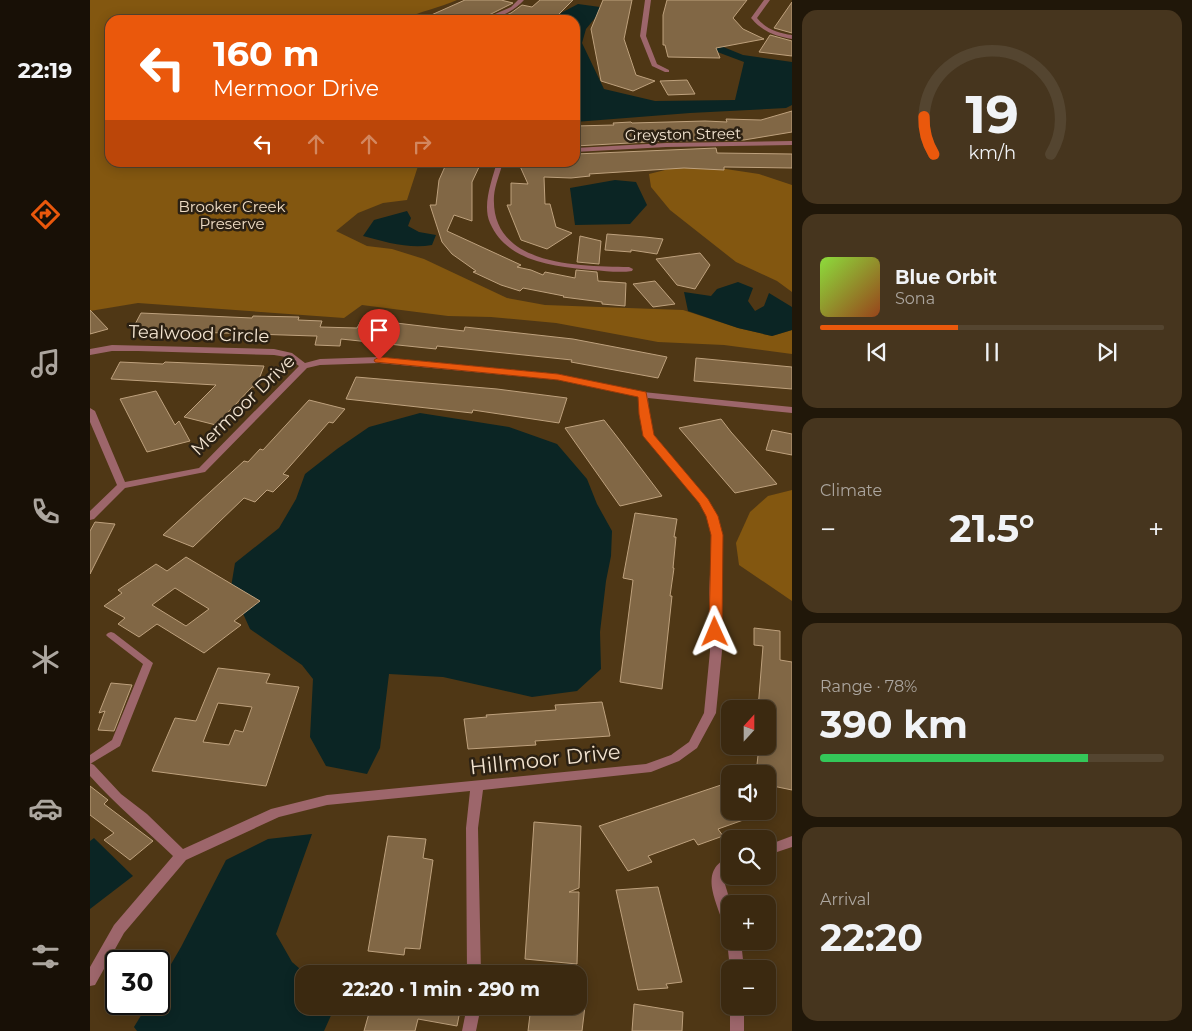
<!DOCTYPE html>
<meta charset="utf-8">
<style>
:root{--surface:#3b2910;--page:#46351e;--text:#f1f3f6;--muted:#aca69f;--line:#544530;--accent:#ea580c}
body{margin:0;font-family:Montserrat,sans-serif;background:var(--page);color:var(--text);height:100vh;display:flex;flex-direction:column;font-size:19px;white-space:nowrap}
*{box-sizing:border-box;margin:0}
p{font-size:16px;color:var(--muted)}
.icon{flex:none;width:28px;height:28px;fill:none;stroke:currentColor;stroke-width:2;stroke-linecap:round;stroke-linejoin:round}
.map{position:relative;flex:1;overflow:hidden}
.details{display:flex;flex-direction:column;gap:10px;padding:10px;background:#201709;width:400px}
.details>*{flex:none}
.hud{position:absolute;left:15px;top:15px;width:475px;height:152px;border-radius:15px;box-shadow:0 2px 12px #0003,0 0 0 1px var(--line);background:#ea580c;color:#fff;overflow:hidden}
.needle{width:32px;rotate:21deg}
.controls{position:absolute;left:631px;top:700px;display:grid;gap:10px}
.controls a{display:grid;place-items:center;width:55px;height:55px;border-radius:10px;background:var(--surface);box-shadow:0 2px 12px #0003,0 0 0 1px var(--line);font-size:25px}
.speed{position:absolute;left:15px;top:950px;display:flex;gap:10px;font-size:25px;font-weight:700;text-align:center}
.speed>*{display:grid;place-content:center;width:65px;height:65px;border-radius:50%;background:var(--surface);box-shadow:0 2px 12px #0003,0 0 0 1px var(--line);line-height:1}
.speed .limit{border:2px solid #111;border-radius:8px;background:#fff;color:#111}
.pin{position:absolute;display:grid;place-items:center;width:42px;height:42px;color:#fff;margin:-51px -21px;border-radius:50% 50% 50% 0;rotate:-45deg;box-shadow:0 0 5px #0007}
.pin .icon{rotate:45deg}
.me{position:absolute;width:55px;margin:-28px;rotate:359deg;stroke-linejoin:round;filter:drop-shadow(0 0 4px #0008)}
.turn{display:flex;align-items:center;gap:18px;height:105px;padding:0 25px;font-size:22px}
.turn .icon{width:65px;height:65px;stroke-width:2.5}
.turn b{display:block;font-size:35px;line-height:42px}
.lanes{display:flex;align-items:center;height:48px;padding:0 25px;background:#0003;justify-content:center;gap:25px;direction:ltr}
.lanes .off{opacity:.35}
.big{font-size:38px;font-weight:700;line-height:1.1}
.details .tile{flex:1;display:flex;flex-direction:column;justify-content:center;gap:8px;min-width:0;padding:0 18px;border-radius:15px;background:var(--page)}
.details .dial{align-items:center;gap:0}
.dial svg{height:130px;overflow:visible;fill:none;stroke:var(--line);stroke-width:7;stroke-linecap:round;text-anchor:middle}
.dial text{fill:var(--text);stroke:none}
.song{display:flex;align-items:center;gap:15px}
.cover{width:60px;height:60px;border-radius:8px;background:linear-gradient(135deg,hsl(90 70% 55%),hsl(20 70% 35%))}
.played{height:5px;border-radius:2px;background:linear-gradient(90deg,var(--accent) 40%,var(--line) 40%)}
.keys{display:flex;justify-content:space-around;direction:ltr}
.heat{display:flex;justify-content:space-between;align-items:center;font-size:28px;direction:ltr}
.charge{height:8px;border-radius:4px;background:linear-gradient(90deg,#34c759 78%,var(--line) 0)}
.trip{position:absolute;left:205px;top:965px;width:292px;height:50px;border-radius:15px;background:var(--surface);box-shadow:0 2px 12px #0003,0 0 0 1px var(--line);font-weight:700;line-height:50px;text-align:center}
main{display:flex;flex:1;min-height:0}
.dock{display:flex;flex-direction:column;width:90px;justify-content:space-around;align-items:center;background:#181006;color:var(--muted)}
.dock .icon{width:35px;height:35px}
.dock .active{color:var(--accent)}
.dock b{font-size:22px;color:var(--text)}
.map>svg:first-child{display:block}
.green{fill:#835710}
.water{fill:#0b2524}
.building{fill:#816745;stroke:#bea17d;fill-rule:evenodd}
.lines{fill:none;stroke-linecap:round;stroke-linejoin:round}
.lane{fill:#9d666b;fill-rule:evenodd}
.street{fill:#9d666b;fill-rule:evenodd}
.route{fill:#ea580c;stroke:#983908}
.labels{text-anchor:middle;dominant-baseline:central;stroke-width:5;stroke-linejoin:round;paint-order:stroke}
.far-street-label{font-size:15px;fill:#f3e4d1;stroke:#2c2113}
.far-park-label{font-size:15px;fill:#f0ddc5;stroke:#2c2113}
.street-label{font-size:18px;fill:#f3e4d1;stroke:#2c2113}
.near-street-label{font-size:21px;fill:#f3e4d1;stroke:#2c2113}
</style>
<main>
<nav class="dock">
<b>22:19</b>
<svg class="icon active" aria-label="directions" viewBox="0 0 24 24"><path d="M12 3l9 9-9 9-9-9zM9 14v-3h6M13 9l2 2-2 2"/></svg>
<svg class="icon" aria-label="music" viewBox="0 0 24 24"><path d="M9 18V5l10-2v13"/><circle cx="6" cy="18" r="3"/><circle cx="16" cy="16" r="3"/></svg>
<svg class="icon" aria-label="phone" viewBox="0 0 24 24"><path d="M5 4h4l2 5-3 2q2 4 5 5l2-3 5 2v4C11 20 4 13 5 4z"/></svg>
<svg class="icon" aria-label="climate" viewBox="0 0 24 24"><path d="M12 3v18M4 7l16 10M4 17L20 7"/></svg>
<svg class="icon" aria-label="car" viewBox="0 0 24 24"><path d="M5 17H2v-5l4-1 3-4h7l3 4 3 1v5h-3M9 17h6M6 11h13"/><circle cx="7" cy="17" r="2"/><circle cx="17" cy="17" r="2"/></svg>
<svg class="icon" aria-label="filters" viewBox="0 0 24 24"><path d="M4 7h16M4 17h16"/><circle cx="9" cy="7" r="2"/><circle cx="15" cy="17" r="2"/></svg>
</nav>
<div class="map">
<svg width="702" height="1031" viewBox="0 0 702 1031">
<rect width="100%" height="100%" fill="#4f3715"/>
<!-- green -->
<g class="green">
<path d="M0,0H367C349,8 330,11 313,20H20V162L329,163L317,200L293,203L268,213L246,231L277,246L302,249L334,259L417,298L455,305L593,310L648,328L682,336L702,330V354L634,345L568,342L466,323L401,317L358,316L272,305L254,318L48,303L0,311Z"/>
<path d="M587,167L629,168L669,174L702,185V292L687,281L646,262L580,210L561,187L559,174Z"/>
<path d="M702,490V601L649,565L646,543L660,512L678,496Z"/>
</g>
<!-- water -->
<g class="water">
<path d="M488,4L510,7V12L496,29L492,43L514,89L565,101L645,100L654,62L622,50L626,44L653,55L702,62V105L696,108L600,113L485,122V20H469L471,13Z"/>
<path d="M525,180L546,182L557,205L540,224L485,225L480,188Z"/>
<path d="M317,211L321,218L318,226L329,232L346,235L342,245C319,249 295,242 273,236L284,220Z"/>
<path d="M648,282L663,288L658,301L665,311L674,306L679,293L702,307V330L682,336L648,328L598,311L594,292L621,296L627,289Z"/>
<path d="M330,413L419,427L467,444L497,479L507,504L522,531L521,556L516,581L510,632L511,669L487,691L442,697L353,677L299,674L290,748L277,774L236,766L220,737L223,679L212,665L160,629L141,587L145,563L189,528L206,499L215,474L247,449L279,427Z"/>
<path d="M222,834L186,934L202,962L216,974H214V1006H240L243,1011L234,1031H47L44,1027L58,1004H69V985L91,947L136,860L178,839Z"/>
<path d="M4,838L43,876L0,909V841Z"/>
</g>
<!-- building -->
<g class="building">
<path d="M375,0H411L423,3L389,20H330Z"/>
<path d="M450,0H483L463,20H404L421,13L432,5L442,7Z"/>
<path d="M513,0H542L534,39L546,75L565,81L543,91L511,81L501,29Z"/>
<path d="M577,0H657L643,18L653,29L674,39L626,48L630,58L578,57L575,45H573V15Z"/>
<path d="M702,2V33L684,28Z"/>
<path d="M680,35L702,41V56L669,52Z"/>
<path d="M597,80L605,94L578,95L570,81Z"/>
<path d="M702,111V132L654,140L576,141L485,146V126L524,125L523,123L541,122L542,123L615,121L637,122L636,119L671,120Z"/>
<path d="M626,148L627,153L702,154V168L634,167V170L594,168L499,174L500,176L481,178L454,177L455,204H460L466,227L482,233L457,249L431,240L417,205H421V183L438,184L429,164L485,162V154Z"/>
<path d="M357,162L390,165L382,182V221L364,215L357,231L431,265L427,267L441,270L453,275L455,272L485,278L486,270L507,272L508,281L536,283L535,306L512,304V302L473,297L474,296L433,288L430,291L411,285L383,272L386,271L362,254L352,242L340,205H346L349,180Z"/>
<path d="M517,234L555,237L573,239L567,254L541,250V252L515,250Z"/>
<path d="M490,236L511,241L509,264L487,262Z"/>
<path d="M610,253L620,265L605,289L587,285L566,259Z"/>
<path d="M565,281L585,304L563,307L543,284Z"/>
<path d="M0,310L18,329L0,334Z"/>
<path d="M51,313L162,318L163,316L209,317L208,320L232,321L230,327L267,328L272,319L374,331L375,327L483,339L577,357L568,378L481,362L482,360L347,346L346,349L251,339L250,346L225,345L227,336H224L42,330Z"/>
<path d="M606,358L702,367V389L604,381Z"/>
<path d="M30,362L73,364L75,362L174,366L166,387H162L126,425L94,417L126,385L21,379Z"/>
<path d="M266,377L407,389L477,398L469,423L383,410L382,413L256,399Z"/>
<path d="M66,391L85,425L89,421L100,441L57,452L30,399Z"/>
<path d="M219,400L255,409L243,423L239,422L193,474L199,476L183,492L177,490L165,502L154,498L103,547L73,535L154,461L158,462L170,449L173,450Z"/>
<path d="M631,419L641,432L687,484L645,493L589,428Z"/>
<path d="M514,420L528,438L572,496L530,506L475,428Z"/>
<path d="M682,430L702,434V455L676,450Z"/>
<path d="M545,513L587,519L584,537H586L583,568H584L580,596H582L572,689L530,682L543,580L533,578Z"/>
<path d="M5,522L25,524L0,574V531Z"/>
<path d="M96,557L170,601L144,621L151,625L114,653L67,624L49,637L28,624L35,618L14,606L32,593L28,590L66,564L77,571ZM85,588L119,609L96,626L62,605Z"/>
<path d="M664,628L690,631V660L702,662V790L678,785V774H666L669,746H678V709H668L673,646L664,645Z"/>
<path d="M128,668L180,674L176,683L209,687L176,786L62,771L85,718L106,721ZM128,703L162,707L153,732L145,730L139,745L113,742Z"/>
<path d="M21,683L42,685L24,731L8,730L15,711L9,713Z"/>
<path d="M512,702L520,736L445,741L446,745L378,749L374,719L397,717L396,715L466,710L465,705Z"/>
<path d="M640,782V811H672L673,813L628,829L633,836L608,845L604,839L558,856L562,862L538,871L509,826Z"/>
<path d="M0,786L18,800L14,804L63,841L40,860L14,840L24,833L0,815Z"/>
<path d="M444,822L491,826L489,888L479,892H489L487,964L435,959Z"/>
<path d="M298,836L336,839L333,858L343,860L330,949L315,948L314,955L278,951Z"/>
<path d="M568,887L592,982L576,984L578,988L548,990L526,890Z"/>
<path d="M544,1004L593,1012L592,1031H542Z"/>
<path d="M281,1006H371L367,1026L328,1019L325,1031H274Z"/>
<path d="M441,1006H495L492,1031H438Z"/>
</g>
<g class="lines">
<!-- lane -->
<path class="lane" d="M21,632L24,633L63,663L30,746L0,764V755L22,740L53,664L18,637L16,635L18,633Z"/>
<!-- street -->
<g class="street">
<path d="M428,0H434C424,11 407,20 391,20L421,7Z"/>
<path d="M555,0H561L556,36L567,64L579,70V72H575L562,66L550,36Z"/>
<path d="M674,0H680L667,18C676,29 688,33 702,35V39C686,36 673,32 662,19L661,18Z"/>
<path d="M702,141V145L576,147L485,152V148L576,143Z"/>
<path d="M407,162H413C410,173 405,185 404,196C400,267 490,266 539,267L543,269L542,271C530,273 515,271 503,270C465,267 417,262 400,223C392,205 402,180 407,162Z"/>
<path d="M22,345L184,349L202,353L215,363L230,359L289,357L468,374L553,392L702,407V413L558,398L559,414L564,435L617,499L627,516L632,535L629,594L632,651L626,713L607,748L589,761L561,772L393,790L388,828L391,974H377L376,828L380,791L237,805L189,817L96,860L34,933L5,985L0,986V967L24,925L83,856C55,829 26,805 0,776V763L4,765L31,794L57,814L93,849L181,809L237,795L556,764L581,755L599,742L614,713L620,651L619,594L622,535L617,516L610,502L554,435L549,414V397L468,380L289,363L230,365L217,368L115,472L35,488L4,519L0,520V511L27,485L0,422V408L5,411L35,482L109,468L209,366L196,357L184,355L48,351H22L0,355V349Z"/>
<path d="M702,836V847L678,855V845Z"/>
<path d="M640,857V871L635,875L634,881L641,904L640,929L635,927L633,923C626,900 608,869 640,857Z"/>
<path d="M640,936V941H651L654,969H640L637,941Z"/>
<path d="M640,1005L654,1006V1031H640Z"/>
<path d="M377,1006H391L386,1031H372Z"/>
</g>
</g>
<!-- route -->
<path class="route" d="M289,357L468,374L556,392L564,435L618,499L628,516L633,535L632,632L630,636H621L619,632L621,535L616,516L609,503L553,436L549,414L548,397L468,380L285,362L284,360Z"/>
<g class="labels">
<!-- far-street labels -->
<g class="far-street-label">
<text transform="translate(593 134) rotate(-1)">Greyston Street</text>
</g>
<!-- far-park labels -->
<g class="far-park-label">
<text x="142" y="206">Brooker Creek<tspan x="142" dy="17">Preserve</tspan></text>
</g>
<!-- street labels -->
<g class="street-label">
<text transform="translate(109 334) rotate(2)">Tealwood Circle</text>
<text transform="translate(153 405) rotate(-44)">Mermoor Drive</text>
</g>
<!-- near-street labels -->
<g class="near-street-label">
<text transform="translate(455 759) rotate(-6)">Hillmoor Drive</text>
</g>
</g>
</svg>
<div class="controls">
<a><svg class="needle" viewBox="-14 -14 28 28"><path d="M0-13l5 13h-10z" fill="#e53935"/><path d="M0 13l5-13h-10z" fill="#aca69f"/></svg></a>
<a><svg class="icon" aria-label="sound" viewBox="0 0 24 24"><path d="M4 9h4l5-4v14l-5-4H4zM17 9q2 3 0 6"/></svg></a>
<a><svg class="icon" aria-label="search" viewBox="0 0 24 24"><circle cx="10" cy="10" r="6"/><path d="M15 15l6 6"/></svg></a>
<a>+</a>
<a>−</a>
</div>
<div class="speed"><div class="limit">30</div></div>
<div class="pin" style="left:289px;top:360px;background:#d93025"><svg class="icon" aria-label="arrive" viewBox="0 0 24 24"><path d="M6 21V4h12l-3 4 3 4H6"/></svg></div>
<svg class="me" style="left:625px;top:632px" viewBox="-20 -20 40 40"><path d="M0-17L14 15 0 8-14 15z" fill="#ea580c" stroke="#fff" stroke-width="4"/></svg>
<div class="trip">22:20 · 1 min · 290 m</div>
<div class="hud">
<div class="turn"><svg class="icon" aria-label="left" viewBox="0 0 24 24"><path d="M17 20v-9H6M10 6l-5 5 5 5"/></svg><div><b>160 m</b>Mermoor Drive</div></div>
<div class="lanes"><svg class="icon" aria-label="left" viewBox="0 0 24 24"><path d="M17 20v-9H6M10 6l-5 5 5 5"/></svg><svg class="icon off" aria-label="ahead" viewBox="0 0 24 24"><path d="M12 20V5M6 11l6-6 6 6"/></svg><svg class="icon off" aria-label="ahead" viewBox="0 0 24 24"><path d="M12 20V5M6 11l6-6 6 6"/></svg><svg class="icon off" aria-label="right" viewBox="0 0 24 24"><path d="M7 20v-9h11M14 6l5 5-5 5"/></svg></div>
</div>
</div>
<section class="details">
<div class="tile dial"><svg viewBox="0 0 100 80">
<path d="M14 69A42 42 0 1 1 86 69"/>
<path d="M14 69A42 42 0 0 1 8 46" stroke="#ea580c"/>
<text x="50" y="56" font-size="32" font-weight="700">19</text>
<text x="50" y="72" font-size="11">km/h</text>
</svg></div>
<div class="tile">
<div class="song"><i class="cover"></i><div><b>Blue Orbit</b><p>Sona</p></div></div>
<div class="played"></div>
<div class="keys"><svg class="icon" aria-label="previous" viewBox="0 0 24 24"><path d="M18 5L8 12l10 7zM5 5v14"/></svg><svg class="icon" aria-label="pause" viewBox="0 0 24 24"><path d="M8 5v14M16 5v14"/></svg><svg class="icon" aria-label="next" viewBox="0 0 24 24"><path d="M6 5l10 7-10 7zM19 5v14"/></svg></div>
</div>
<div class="tile"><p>Climate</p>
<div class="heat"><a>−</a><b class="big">21.5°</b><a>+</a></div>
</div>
<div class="tile"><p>Range · 78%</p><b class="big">390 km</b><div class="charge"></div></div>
<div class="tile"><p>Arrival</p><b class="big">22:20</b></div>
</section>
</main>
